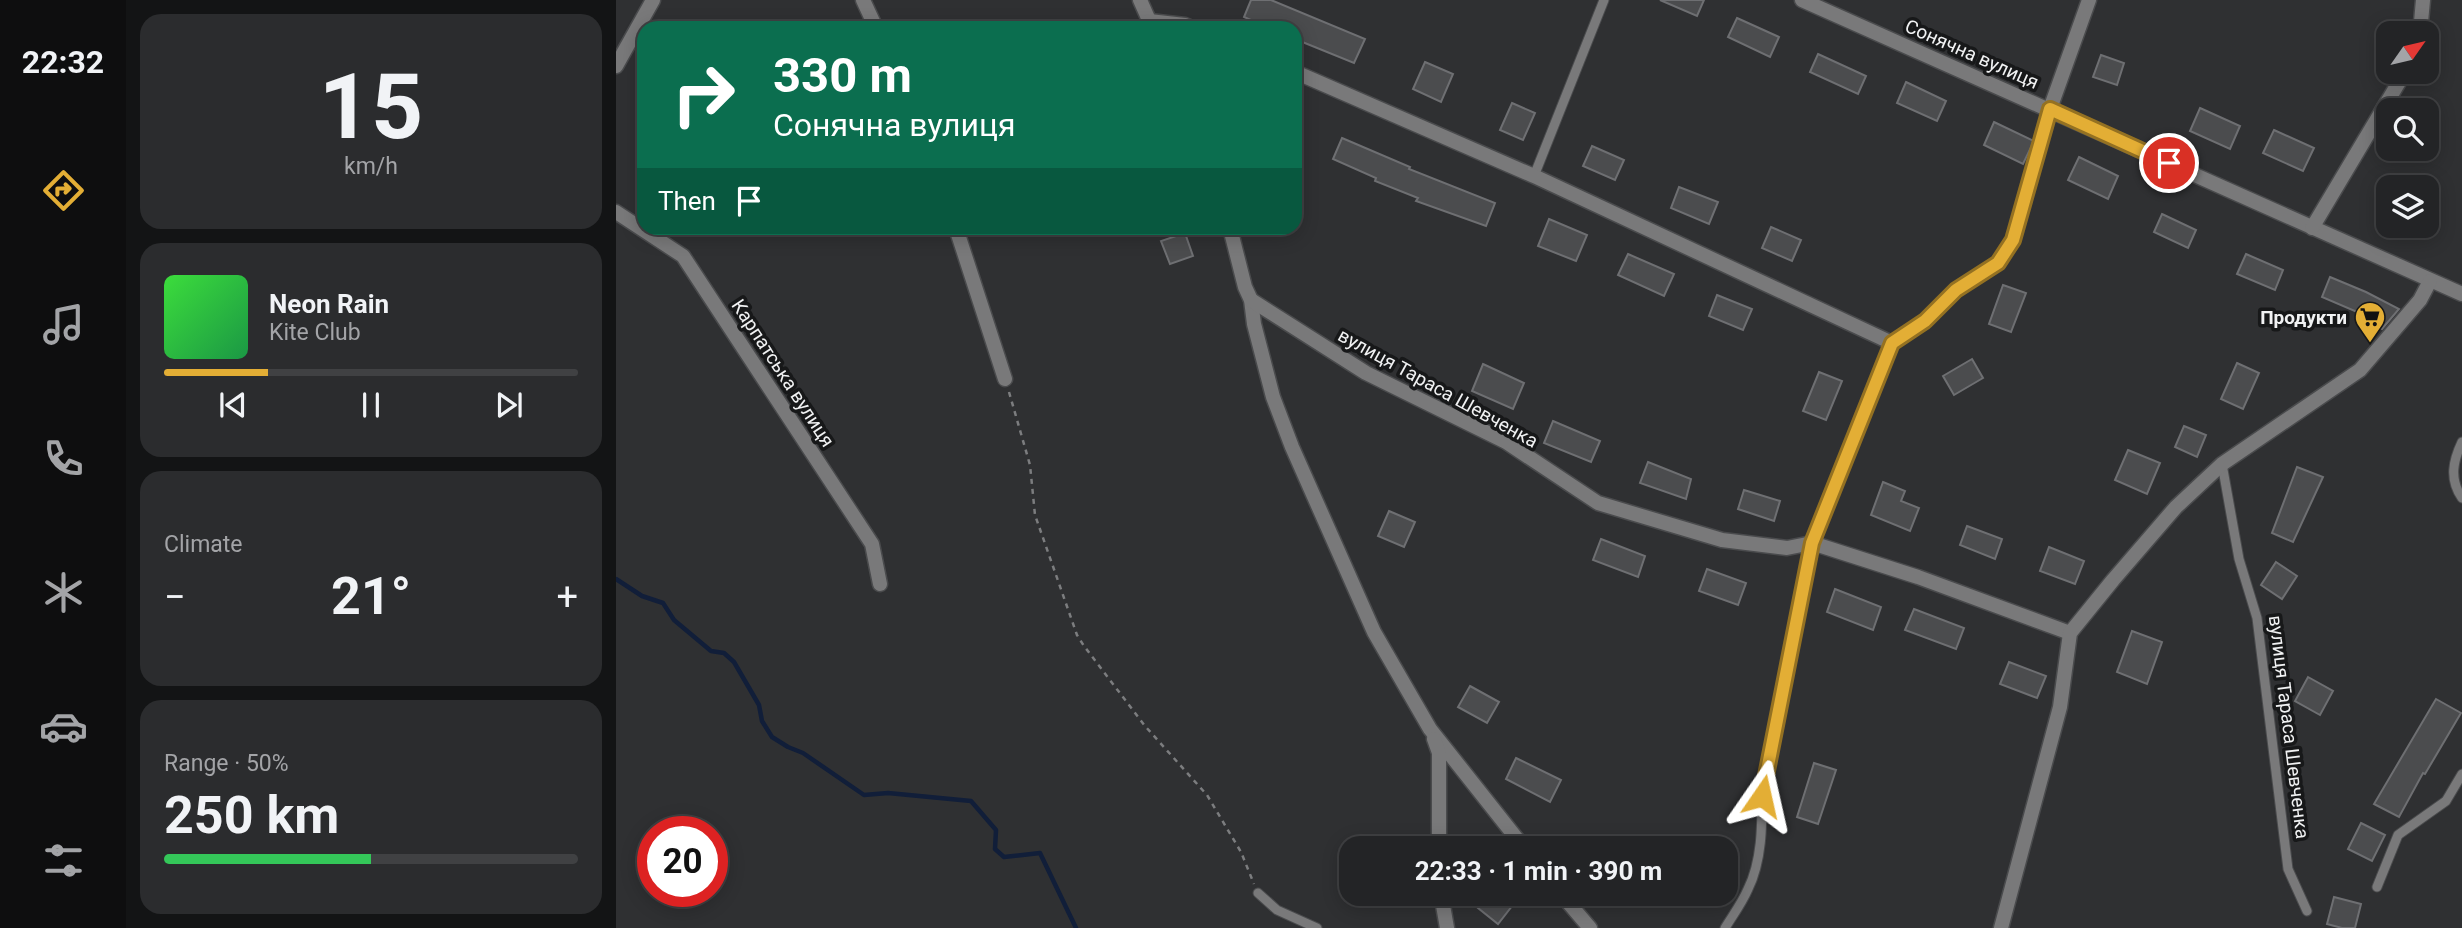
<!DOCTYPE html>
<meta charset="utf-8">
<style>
:root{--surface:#232426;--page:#2b2c2e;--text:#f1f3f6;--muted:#a3a4a7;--line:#404143;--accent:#e3ae35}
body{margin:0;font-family:Roboto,sans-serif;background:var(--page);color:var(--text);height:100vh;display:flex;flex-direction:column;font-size:26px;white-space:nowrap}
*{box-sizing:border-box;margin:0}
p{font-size:23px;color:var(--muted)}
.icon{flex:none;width:38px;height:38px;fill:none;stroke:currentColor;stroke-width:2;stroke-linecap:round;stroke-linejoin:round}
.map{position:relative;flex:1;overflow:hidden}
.side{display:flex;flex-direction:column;gap:14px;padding:14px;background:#131415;width:490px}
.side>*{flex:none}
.hud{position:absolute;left:21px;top:21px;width:665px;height:214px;border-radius:21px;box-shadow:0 4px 18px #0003,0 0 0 2px var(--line);background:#0b6e4f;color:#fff;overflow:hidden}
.needle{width:46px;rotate:56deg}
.tools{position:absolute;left:1760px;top:21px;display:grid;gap:14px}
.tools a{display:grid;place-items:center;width:63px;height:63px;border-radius:14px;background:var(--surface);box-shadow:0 4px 18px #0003,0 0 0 2px var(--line);font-size:35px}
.speed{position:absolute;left:21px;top:816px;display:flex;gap:14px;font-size:35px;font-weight:700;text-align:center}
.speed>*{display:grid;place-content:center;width:91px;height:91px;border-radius:50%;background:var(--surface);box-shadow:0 4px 18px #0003,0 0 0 2px var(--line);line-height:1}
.speed .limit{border:10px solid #d22;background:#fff;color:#111}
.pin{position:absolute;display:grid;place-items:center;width:60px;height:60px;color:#fff;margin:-30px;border:4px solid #fff;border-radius:50%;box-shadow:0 2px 7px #0007}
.me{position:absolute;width:77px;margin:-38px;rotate:11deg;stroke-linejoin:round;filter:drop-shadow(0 0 5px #0008)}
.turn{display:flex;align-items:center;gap:24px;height:147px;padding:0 21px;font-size:32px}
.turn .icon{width:91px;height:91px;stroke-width:2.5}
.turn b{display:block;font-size:49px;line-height:60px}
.then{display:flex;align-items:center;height:66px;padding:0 21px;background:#0003;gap:14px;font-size:26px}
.big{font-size:52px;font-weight:700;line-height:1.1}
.side .widget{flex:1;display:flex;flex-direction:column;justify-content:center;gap:10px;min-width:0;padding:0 24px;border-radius:21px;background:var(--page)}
.side .dial{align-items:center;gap:0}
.dial b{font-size:91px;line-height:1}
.song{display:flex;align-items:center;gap:21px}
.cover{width:84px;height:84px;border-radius:10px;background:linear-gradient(135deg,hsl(120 70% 55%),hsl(140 70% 35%))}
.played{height:7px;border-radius:4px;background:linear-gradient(90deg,var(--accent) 25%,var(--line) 25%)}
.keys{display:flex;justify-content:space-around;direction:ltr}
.heat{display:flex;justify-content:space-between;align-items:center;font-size:38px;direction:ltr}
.charge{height:10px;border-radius:5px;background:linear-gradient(90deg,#34c759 50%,var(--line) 0)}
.trip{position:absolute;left:723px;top:836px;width:399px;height:70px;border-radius:21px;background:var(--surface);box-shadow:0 4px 18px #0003,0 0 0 2px var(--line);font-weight:700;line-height:70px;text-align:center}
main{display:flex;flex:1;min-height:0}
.tab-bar{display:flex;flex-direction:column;width:126px;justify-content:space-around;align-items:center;background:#0e0e0f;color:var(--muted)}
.tab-bar .icon{width:49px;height:49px}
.tab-bar .on{color:var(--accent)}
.tab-bar b{font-size:32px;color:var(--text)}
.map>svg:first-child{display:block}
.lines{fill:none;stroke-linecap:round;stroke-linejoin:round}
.stream{stroke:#111e39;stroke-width:4.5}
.building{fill:#4b4c4e;stroke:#6e6f72;stroke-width:2}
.service-casing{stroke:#4a4b4d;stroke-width:11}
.minor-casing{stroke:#4a4b4d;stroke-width:17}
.path{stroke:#7c7d7f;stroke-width:2.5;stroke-dasharray:5 5;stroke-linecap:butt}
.service{stroke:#79797a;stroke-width:9}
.minor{stroke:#79797a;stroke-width:14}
.route-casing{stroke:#947122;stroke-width:18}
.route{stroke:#e3ae35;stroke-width:12}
.labels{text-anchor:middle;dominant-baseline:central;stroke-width:7;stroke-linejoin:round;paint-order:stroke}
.street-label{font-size:19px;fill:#f1f2f3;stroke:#171819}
.poi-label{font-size:19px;font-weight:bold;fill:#f1f2f3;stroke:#171819;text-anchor:end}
</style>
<main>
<nav class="tab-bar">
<b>22:32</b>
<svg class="icon on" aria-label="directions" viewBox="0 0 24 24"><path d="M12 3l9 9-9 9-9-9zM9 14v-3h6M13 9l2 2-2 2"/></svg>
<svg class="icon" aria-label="music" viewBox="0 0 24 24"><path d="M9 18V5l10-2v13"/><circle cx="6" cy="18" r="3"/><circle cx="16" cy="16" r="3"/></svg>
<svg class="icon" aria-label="phone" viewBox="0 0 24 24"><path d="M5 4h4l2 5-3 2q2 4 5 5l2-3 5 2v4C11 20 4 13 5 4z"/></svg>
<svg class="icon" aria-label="climate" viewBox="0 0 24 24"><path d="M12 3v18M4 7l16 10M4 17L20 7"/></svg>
<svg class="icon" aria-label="car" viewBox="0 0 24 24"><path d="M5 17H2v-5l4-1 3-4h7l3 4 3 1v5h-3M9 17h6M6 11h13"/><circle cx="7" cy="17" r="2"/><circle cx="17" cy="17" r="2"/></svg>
<svg class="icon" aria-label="filters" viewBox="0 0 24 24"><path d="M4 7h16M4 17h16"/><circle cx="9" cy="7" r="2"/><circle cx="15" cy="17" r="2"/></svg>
</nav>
<section class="side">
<div class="widget dial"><b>15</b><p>km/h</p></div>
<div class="widget">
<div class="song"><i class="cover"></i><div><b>Neon Rain</b><p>Kite Club</p></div></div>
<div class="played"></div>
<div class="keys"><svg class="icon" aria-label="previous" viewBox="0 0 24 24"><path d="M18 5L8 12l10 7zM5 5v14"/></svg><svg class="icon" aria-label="pause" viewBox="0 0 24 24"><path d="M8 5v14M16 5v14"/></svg><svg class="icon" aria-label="next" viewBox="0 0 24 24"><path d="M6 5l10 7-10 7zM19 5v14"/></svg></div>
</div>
<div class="widget"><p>Climate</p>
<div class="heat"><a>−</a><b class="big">21°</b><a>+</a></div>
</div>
<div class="widget"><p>Range · 50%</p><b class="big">250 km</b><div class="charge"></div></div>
</section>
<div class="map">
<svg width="1846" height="928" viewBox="0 0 1846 928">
<rect width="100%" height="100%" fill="#2f3032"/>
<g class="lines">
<!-- stream -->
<path class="stream" d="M0,579L26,596L47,603L58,620L95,651L108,653L118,662L143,705L146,721L156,737L172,747L187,753L248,795L272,793L355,801L380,830L379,849L388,857L424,853L460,928"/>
</g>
<!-- building -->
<g class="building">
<path d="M635,0H655L749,39L738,63L679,39V28H653L628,17Z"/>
<path d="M1044,0H1088L1081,16Z"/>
<path d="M1121,18L1163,37L1154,57L1112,37Z"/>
<path d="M1202,54L1250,76L1242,94L1194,72Z"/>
<path d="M1485,55L1508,63L1501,85L1477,77Z"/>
<path d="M809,62L837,74L825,102L797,89Z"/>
<path d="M1290,82L1330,101L1321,121L1281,103Z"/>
<path d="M896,103L919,113L907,140L884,130Z"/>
<path d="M1584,108L1624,126L1614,149L1574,131Z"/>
<path d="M1378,122L1418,141L1407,164L1368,145Z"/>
<path d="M1658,130L1698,148L1687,171L1647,153Z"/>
<path d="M726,138L794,167L793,169L879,203L870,226L800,201L802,198L759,181L760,178L717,159Z"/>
<path d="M976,146L1008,160L999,180L967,166Z"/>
<path d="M1463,157L1502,176L1492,199L1452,180Z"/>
<path d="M1063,187L1102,202L1093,224L1055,208Z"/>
<path d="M1546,214L1580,230L1572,248L1538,232Z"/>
<path d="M933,219L971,235L960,261L922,246Z"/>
<path d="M1155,227L1185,240L1176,261L1146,248Z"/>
<path d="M569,233L577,256L554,264L545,241Z"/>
<path d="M1012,254L1058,274L1048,296L1002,275Z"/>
<path d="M1630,254L1667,270L1659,290L1621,274Z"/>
<path d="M1714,277L1750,292L1783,309L1766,329L1758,325L1760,320L1706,297Z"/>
<path d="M1387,285L1410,293L1395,332L1373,324Z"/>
<path d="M1101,295L1136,309L1127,330L1093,316Z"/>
<path d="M1356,359L1367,378L1338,395L1327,376Z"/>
<path d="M1621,363L1643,373L1627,409L1605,399Z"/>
<path d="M867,364L908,383L897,409L856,391Z"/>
<path d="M1203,372L1226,381L1210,420L1187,411Z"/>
<path d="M937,421L984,441L975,462L928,443Z"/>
<path d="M1568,426L1590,435L1581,457L1559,447Z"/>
<path d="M1512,450L1544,463L1531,494L1499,480Z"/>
<path d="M1032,462L1075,479L1070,499L1024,483Z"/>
<path d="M1681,467L1707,477L1677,542L1656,533Z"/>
<path d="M1267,482L1289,491L1285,501L1303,508L1294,531L1255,515Z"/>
<path d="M1128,490L1164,501L1158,521L1122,509Z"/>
<path d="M773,511L799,522L788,547L762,536Z"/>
<path d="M1351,526L1386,539L1379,559L1344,545Z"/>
<path d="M985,539L1029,556L1022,577L977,560Z"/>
<path d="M1433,547L1468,561L1459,584L1424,571Z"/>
<path d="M1660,562L1681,576L1666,599L1645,585Z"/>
<path d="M1091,569L1130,583L1122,605L1083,591Z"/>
<path d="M1219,589L1265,607L1257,630L1211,612Z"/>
<path d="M1298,609L1348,628L1340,649L1289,630Z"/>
<path d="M1516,631L1546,642L1531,684L1501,672Z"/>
<path d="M1393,662L1430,676L1421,698L1384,684Z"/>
<path d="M1692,677L1717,691L1704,715L1679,701Z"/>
<path d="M854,686L883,702L871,723L842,707Z"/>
<path d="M1820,699L1845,713L1809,774L1807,773L1783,817L1758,804Z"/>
<path d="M900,758L945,780L934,802L890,779Z"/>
<path d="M1198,763L1220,770L1202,824L1181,817Z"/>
<path d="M1745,823L1769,835L1756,861L1732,849Z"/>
<path d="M872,894H891L900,901L882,924L862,908Z"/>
<path d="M1718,897L1745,904L1739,928H1726L1711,924Z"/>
</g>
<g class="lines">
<!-- service casing -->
<g class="service-casing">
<g id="service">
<path d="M517,28L533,21"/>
<path d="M918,176L988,0"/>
<path d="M1846,442C1837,461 1833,479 1846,498"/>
<path d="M1606,464L1623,559L1641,618L1672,869L1691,911"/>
<path d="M1761,887L1782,835L1830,801L1846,774"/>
<path d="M642,893L661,910L701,928"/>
<path d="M1109,928C1117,915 1126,903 1132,889C1146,861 1146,826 1146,795L1196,543L1276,343L1309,321L1340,290L1383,263L1397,240L1434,109"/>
</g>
</g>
<!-- minor casing -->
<g class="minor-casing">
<g id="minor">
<path d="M247,0L260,28"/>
<path d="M524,0L536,27"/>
<path d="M1186,0L1846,294"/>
<path d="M533,21L569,25L576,28"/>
<path d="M1804,33L1807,0"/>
<path d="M0,66L37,0"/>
<path d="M679,72L918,176L1276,343"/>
<path d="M1434,109L1473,0"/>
<path d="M0,212L67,256L256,544L264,584"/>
<path d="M340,228L389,379"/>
<path d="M614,228L629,287L635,300L638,324L657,397L676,447L758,632L814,729L909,849"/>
<path d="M1696,228L1789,72"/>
<path d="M635,300L750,373L890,442L982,503L1106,540L1171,548L1196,543L1302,577L1454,633"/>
<path d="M818,739L823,753V849"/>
<path d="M825,894L831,928"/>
<path d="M945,894L974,928"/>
<path d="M1385,928L1444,707L1454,633L1497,580L1560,507L1606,464L1744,370L1804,300L1814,281"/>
</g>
</g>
<!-- path -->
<path class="path" d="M393,392L414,465L419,515L461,635L468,646L529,726L591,795L625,852L638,884"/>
<!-- service -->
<use href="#service" class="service"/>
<!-- minor -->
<use href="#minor" class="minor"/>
</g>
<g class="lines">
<!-- route casing -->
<g class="route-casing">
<path id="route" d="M1146,796L1196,543L1276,343L1309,321L1340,290L1382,263L1397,240L1434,109L1553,163"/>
</g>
<!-- route -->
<use href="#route" class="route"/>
</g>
<!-- icons -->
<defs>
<g id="supermarket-pin" transform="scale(1.575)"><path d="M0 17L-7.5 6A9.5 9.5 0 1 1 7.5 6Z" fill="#e3ae35" stroke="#171819"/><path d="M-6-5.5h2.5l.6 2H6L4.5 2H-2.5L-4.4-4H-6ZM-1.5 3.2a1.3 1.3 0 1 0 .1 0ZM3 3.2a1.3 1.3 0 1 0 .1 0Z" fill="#111"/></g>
</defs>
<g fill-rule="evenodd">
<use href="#supermarket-pin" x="1754" y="317"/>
</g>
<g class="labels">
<!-- street labels -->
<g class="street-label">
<text transform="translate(1356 54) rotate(24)">Сонячна вулиця</text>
<text transform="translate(167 373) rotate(57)">Карпатська вулиця</text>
<text transform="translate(822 388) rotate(29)">вулиця Тараса Шевченка</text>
<text transform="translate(1673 727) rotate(83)">вулиця Тараса Шевченка</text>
</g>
<!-- poi labels -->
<g class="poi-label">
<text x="1731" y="317">Продукти</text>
</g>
</g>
</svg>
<div class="tools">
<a><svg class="needle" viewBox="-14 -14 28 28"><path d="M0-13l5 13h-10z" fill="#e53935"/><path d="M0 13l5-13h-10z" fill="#a3a4a7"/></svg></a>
<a><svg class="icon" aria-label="search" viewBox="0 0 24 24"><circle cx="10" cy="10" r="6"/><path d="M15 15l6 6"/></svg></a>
<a><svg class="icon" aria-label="layers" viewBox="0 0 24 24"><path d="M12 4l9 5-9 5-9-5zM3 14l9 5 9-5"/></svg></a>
</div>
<div class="speed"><div class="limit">20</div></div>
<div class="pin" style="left:1553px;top:163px;background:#d93025"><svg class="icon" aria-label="arrive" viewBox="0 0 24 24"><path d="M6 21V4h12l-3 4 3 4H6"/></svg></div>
<svg class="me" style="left:1146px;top:796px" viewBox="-20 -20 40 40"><path d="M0-17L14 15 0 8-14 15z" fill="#e3ae35" stroke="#fff" stroke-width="4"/></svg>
<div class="trip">22:33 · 1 min · 390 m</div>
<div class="hud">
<div class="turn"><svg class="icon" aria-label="right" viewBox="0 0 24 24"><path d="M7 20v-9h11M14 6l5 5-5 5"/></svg><div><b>330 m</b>Сонячна вулиця</div></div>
<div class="then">Then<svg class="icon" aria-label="arrive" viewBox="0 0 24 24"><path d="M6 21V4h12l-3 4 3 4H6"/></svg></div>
</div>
</div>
</main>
